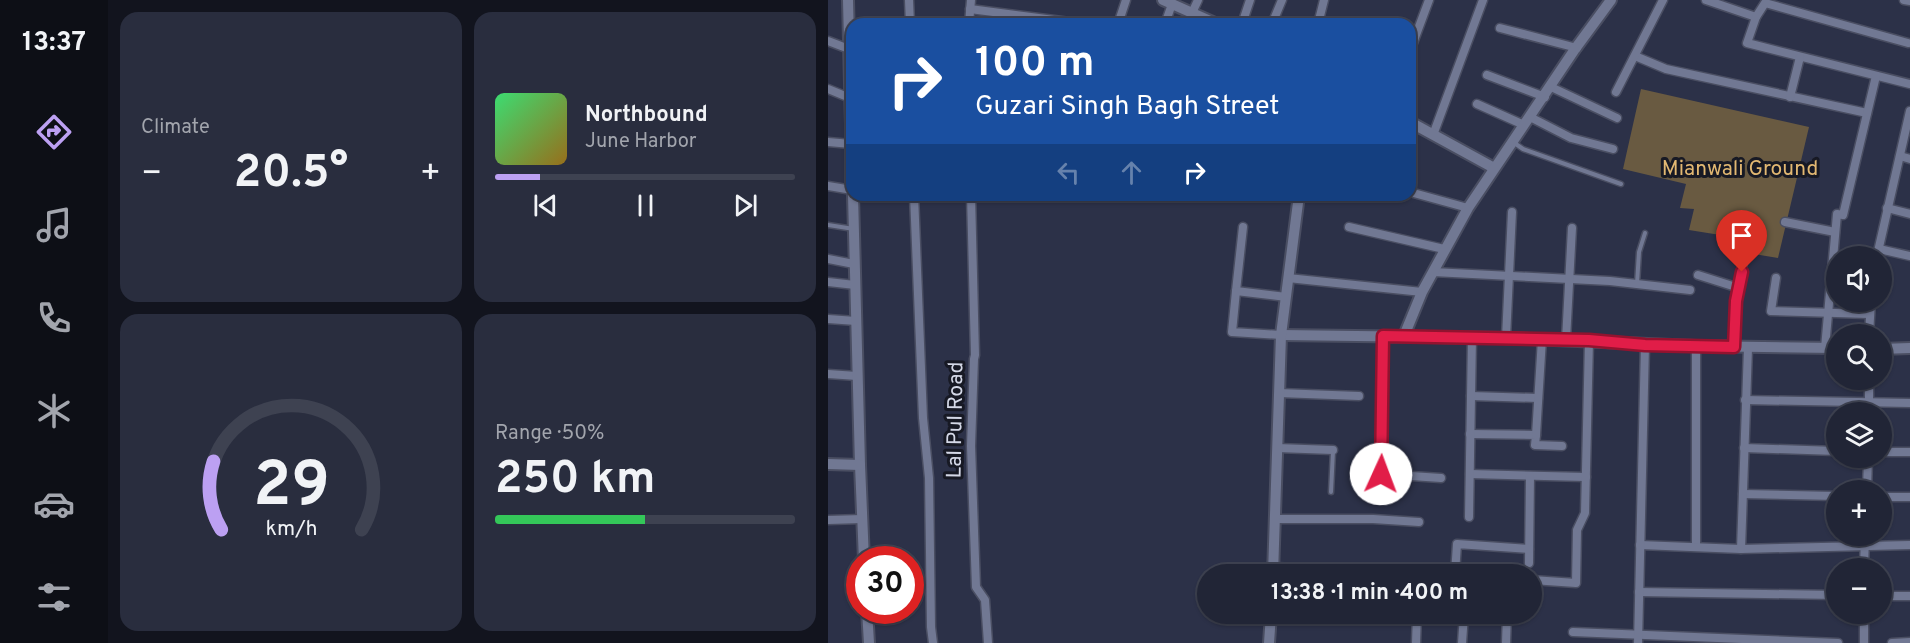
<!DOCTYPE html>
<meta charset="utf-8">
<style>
:root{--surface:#212536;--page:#292d3e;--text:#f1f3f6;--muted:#a2a5ad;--line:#3e4251;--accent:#bca0f2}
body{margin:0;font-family:Overpass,sans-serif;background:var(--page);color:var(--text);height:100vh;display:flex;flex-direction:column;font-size:22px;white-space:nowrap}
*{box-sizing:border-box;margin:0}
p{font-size:20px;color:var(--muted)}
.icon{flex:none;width:33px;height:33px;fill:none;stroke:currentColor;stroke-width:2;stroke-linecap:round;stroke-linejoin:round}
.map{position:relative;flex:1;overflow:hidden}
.details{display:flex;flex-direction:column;gap:12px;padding:12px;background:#12141e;width:720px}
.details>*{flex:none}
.guide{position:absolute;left:18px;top:18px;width:570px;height:183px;border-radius:18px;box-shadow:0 2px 4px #0004,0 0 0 2px var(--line);background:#1a4fa0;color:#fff;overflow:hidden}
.controls{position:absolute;left:998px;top:246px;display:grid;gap:12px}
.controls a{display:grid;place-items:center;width:66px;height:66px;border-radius:50%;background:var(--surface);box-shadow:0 2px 4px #0004,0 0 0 2px var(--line);font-size:30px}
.speed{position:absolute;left:18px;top:546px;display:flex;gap:12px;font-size:30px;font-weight:700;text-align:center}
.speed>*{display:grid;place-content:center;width:78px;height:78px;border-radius:50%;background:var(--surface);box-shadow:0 2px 4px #0004,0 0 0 2px var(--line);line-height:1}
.speed .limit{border:9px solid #d22;background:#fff;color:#111}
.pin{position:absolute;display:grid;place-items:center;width:51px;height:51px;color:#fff;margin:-62px -26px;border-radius:50% 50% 50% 0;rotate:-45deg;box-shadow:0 0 6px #0007}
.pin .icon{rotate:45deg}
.me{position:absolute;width:66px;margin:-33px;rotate:2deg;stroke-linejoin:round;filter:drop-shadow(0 0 4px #0008)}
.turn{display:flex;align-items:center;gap:21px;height:126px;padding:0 30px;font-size:27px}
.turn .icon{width:78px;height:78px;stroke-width:2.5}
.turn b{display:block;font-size:42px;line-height:51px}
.lanes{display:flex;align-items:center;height:57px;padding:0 30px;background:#0003;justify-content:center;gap:30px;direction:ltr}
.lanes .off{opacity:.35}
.big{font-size:45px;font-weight:700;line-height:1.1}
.details .widget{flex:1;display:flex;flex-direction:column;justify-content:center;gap:9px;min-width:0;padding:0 21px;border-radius:18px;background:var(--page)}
.details .dial{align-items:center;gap:0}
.dial svg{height:156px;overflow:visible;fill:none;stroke:var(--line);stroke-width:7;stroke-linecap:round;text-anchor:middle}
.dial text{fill:var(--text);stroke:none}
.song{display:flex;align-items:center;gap:18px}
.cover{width:72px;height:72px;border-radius:9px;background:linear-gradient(135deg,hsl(140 70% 55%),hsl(40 70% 35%))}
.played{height:6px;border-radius:3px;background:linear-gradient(90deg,var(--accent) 15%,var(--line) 15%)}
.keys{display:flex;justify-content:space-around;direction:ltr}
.heat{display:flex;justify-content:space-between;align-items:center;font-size:33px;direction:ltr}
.charge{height:9px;border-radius:4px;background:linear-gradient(90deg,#34c759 50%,var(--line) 0)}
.details .tiles{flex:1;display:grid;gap:12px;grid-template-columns:repeat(2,1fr)}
.trip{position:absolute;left:369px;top:564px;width:345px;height:60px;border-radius:30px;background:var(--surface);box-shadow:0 2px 4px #0004,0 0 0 2px var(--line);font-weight:700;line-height:60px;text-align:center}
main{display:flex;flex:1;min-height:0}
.dock{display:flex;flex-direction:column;width:108px;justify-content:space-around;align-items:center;background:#0d0f16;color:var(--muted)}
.dock .icon{width:42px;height:42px}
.dock .active{color:var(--accent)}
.dock b{font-size:27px;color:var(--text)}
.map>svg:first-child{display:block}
.green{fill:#695a41}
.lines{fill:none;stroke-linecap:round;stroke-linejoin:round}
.service-casing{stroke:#4a4e62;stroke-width:7}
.minor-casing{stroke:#4a4e62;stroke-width:11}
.tertiary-casing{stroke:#4a4e62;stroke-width:14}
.service{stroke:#717893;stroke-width:4}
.minor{stroke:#717893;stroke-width:8}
.tertiary{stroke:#717893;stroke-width:10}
.route-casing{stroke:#92132f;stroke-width:15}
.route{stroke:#e11d48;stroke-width:10}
.labels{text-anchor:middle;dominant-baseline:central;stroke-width:6;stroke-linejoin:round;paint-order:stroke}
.park-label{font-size:21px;fill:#e2b872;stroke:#171924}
.street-label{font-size:21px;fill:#d4d8e7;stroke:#171924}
</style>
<main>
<nav class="dock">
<b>13:37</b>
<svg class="icon active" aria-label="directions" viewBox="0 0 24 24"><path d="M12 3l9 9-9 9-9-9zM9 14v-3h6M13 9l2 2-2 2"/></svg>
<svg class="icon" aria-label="music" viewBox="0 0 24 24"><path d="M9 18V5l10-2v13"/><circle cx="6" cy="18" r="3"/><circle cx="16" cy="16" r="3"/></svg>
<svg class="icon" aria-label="phone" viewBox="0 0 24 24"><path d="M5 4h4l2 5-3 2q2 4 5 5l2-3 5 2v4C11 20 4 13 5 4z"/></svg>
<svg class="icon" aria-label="climate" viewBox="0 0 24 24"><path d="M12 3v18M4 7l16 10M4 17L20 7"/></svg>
<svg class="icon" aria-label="car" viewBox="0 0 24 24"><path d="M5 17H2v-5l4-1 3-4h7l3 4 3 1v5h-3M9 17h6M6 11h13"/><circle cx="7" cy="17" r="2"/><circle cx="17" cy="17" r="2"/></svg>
<svg class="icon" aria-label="filters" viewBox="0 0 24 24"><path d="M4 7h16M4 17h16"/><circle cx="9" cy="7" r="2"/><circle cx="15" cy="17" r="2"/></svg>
</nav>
<section class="details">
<div class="tiles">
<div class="widget"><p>Climate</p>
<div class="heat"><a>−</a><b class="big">20.5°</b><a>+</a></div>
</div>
<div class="widget">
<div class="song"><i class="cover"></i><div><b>Northbound</b><p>June Harbor</p></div></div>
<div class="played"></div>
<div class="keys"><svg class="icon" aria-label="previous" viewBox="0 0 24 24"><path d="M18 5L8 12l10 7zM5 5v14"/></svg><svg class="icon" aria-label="pause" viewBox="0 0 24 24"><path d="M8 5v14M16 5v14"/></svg><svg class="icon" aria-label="next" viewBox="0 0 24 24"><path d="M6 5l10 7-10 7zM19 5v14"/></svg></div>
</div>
<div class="widget dial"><svg viewBox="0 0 100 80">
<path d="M14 69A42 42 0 1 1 86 69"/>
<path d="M14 69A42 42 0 0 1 10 34" stroke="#bca0f2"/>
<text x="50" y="56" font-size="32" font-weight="700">29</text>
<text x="50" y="72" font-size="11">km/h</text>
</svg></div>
<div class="widget"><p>Range · 50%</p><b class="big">250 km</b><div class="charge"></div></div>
</div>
</section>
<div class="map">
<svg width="1082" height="643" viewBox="0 0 1082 643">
<rect width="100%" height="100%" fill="#2c3148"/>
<!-- green -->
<path class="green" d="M813,89L981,127L950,258L914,252L917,239L861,230L866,209L852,208L858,184L795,169Z"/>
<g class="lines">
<!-- service casing -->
<g class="service-casing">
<g id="service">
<path d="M685,142L695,149L793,184"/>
<path d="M0,225L26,229"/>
<path d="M809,284L811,252L817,233"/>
<path d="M503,492L505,451"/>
</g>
</g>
<!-- minor casing -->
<g class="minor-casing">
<g id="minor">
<path d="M81,0L82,24"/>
<path d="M878,0L928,17"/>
<path d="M1076,0L1082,1"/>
<path d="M142,9L257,24"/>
<path d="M364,13L370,0"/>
<path d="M141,24L143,0"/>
<path d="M290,24L298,0"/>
<path d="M337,24L344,4"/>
<path d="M414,24L422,0"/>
<path d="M444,24L454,0"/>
<path d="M490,24L496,0"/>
<path d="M672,28L749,48"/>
<path d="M0,41L21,49"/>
<path d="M1080,43L937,3L928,17L919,43L1082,84"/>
<path d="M582,51L601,0"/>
<path d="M807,56L838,69L1039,113"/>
<path d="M659,75L717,97"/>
<path d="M723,87L789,118"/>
<path d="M0,89L22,98"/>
<path d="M788,92L835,0"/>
<path d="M962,97L972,57"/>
<path d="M649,104L696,125"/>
<path d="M702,117L743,138L785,149"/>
<path d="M605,135L655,0"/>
<path d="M0,142L23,144"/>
<path d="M1072,156L1082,159"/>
<path d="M0,186L24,190"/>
<path d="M582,192L640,208"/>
<path d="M86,195L95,418L101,478L103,627L105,643"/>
<path d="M143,195L147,355L146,359L143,446L148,587L157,600L160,643"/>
<path d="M1059,208L1082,214"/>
<path d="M957,222L1007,232"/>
<path d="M521,227L616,249"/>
<path d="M1051,249L1082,256"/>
<path d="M1049,256L1082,111"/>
<path d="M0,259L26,264"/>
<path d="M605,272L782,281L862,290"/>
<path d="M870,275L911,288"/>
<path d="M460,278L594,292"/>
<path d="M948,278L943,311L1041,314"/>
<path d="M0,282L27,285"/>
<path d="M408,291L415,227"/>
<path d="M0,319L28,321"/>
<path d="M1041,334L1043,302"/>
<path d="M453,335L404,332L408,291L458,297"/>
<path d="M555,336L553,474L613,478"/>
<path d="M678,338L684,212"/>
<path d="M738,340L744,228"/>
<path d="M868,346V546"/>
<path d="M906,347L908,301L916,256"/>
<path d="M997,348L1009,214L1015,215L1048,76"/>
<path d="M0,374L29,376"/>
<path d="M1041,380V412"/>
<path d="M451,393L531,396"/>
<path d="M643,396L710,398"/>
<path d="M917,400L1082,403"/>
<path d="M642,434L708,435L707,445L734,446"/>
<path d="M708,435L714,339"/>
<path d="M449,448L505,450"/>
<path d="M916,448L1008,451"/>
<path d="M1053,452H1082"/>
<path d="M642,474L758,477"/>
<path d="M1039,490L1040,458"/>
<path d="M915,494L1008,496"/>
<path d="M1053,497H1082"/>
<path d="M641,517L644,337"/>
<path d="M447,519H545L591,522"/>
<path d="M0,520L34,519"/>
<path d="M812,545L913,549L1082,545"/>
<path d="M913,549L920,348"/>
<path d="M701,563L702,476"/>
<path d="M446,567L597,574"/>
<path d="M1036,568L1037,536"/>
<path d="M627,574L629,544L701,549"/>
<path d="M704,580L748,583L749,530L757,513L761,340"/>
<path d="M811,592L1008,595"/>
<path d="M1053,596H1082"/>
<path d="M1036,614V643"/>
<path d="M443,616L499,619"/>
<path d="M745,632L1010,643"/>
<path d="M588,643L589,614"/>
<path d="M634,643L636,614"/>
<path d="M678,643L679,614"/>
<path d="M810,643L817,345"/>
<path d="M1064,643L1082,642"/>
</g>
</g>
<!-- tertiary casing -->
<g class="tertiary-casing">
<g id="tertiary">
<path d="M20,0L24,167"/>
<path d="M335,0L389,24"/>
<path d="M582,122L666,168"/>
<path d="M25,195L32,465L36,560"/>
<path d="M453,335L678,338L868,346L1008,348"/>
<path d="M576,336L594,292L640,208L747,49L783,0"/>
<path d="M1053,349L1082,348"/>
<path d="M0,464L32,465"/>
<path d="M445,574L453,335L471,195"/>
<path d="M39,610L41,643"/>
<path d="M441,643L443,614"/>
</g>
</g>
<!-- service -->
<use href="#service" class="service"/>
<!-- minor -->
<use href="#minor" class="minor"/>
<!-- tertiary -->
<use href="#tertiary" class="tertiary"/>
</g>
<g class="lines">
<!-- route casing -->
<g class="route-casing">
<path id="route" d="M553,474L555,336L761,340L817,345L906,347L908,301L914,272"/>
</g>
<!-- route -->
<use href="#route" class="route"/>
</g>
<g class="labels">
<!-- park labels -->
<g class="park-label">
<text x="912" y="169">Mianwali Ground</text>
</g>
<!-- street labels -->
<g class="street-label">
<text transform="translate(128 420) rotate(-89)">Lal Pul Road</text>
</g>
</g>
</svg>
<div class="controls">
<a><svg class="icon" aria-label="sound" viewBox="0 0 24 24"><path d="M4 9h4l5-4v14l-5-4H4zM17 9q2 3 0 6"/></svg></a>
<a><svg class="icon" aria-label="search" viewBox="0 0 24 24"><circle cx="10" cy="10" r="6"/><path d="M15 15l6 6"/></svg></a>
<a><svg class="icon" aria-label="layers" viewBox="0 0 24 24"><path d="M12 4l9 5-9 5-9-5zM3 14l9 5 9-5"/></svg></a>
<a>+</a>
<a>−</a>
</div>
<div class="speed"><div class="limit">30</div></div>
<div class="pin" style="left:914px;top:272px;background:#d93025"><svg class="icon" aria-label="arrive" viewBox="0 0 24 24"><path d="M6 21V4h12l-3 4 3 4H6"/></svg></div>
<svg class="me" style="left:553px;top:474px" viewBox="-20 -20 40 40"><circle r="19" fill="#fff"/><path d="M0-13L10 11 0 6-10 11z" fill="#e11d48"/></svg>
<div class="trip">13:38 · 1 min · 400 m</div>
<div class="guide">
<div class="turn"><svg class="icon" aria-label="right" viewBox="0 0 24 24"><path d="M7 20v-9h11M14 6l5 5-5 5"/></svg><div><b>100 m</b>Guzari Singh Bagh Street</div></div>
<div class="lanes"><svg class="icon off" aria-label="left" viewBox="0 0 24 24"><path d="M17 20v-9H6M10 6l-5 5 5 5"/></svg><svg class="icon off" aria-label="ahead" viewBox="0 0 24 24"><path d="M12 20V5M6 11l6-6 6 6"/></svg><svg class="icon" aria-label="right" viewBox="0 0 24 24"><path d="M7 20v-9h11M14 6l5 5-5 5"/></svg></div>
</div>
</div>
</main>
